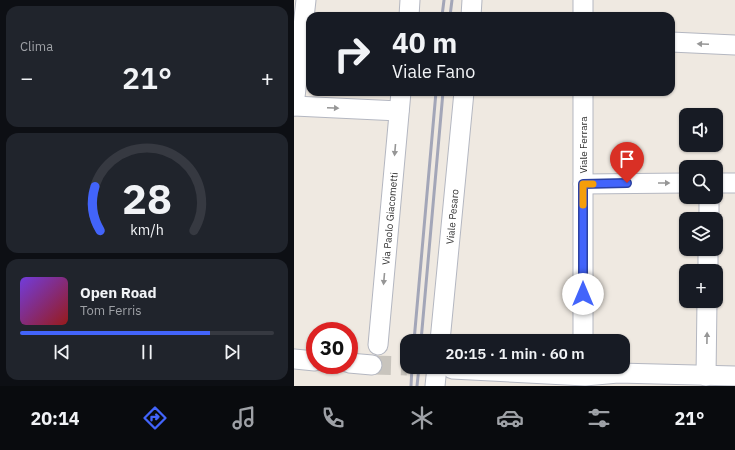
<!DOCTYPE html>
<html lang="it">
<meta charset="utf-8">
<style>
:root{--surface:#171b24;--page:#20242c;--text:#f1f3f6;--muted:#9ea1a6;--line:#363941;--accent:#4264fb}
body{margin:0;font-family:"IBM Plex Sans",sans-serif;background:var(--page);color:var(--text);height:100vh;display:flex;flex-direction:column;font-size:15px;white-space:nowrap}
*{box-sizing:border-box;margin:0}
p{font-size:13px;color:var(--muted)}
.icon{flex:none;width:22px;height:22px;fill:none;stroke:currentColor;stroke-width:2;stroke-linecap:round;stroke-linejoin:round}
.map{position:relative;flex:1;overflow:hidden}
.side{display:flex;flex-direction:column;gap:6px;padding:6px;background:#0d0f14;width:294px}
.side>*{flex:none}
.guide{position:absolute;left:12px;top:12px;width:369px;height:84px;border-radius:12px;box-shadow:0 1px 3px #0004;background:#171b24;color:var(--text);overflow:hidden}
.buttons{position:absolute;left:385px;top:108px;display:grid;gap:8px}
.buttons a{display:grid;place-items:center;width:44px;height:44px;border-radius:8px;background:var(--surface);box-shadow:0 1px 3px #0004;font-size:20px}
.speed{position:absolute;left:12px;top:322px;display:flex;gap:8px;font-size:20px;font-weight:700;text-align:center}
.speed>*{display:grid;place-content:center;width:52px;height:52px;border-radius:50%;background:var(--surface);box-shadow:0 1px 3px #0004;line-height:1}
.speed .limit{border:6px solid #d22;background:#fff;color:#111}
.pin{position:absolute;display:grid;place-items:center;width:34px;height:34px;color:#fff;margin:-41px -17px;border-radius:50% 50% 50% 0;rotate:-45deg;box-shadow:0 0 4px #0007}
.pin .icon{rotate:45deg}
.me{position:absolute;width:44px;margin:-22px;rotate:0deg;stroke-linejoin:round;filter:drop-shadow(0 0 3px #0008)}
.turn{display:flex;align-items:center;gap:14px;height:84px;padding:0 20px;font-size:18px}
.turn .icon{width:52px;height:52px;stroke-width:2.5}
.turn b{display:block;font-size:28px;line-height:34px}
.big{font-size:30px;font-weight:600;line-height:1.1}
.side .card{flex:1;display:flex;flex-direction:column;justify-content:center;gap:6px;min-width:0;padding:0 14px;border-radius:12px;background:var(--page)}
.side .dial{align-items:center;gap:0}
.dial svg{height:104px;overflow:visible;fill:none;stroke:var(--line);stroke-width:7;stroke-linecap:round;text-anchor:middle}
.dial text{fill:var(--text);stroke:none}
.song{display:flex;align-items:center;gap:12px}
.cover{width:48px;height:48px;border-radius:6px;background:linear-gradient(135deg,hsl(260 70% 55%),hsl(0 70% 35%))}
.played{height:4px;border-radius:2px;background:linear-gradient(90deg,var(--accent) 75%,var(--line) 75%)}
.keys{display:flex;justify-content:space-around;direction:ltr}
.heat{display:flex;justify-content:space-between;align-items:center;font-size:22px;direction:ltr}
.trip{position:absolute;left:106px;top:334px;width:230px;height:40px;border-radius:12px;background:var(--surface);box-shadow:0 1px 3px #0004;font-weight:600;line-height:40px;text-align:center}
.tabs{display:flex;height:64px;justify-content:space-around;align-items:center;background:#090b0e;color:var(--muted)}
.tabs .icon{width:28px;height:28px}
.tabs .active{color:var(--accent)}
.tabs b{font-size:18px;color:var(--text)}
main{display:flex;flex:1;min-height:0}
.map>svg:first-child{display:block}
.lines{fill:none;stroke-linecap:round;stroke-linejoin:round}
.street-tunnel{stroke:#c8c4bd;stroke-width:19;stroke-dasharray:19 10;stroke-linecap:butt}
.street-casing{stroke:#b4b7c1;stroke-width:21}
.street{stroke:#fff;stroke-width:19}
.rail{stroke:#a3a6b8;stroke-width:3}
.oneway{fill:#969696}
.route-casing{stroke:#2b41a3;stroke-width:10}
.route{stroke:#4264fb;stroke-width:7}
.slow{stroke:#f59e0b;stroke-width:7}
.labels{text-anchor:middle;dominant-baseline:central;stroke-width:3;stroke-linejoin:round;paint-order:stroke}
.street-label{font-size:10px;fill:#2e2e2e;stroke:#fff}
</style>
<main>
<section class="side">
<div class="card"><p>Clima</p>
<div class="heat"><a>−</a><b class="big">21°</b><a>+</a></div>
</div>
<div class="card dial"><svg viewBox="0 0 100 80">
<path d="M14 69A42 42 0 1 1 86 69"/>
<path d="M14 69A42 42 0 0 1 10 35" stroke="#4264fb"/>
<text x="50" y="56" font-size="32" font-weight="700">28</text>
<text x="50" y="72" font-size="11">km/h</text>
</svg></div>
<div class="card">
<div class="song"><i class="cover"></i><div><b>Open Road</b><p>Tom Ferris</p></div></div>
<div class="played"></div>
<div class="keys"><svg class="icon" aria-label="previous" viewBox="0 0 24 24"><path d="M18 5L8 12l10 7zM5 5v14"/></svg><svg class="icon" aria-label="pause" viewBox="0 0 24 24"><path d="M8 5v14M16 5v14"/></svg><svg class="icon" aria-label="next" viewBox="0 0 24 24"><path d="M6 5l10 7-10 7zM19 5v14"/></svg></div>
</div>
</section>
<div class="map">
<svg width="441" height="386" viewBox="0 0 441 386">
<rect width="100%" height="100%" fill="#efe9e1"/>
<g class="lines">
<!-- street-tunnel -->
<path class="street-tunnel" d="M78,365L113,366"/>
<!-- street casing -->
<g class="street-casing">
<g id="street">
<path d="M115,16L116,0"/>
<path d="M177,16L178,0"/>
<path d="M289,16V0"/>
<path d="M377,42L441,45"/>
<path d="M289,92V341"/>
<path d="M0,106L12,0"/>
<path d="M0,106L105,111"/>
<path d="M422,183H441"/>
<path d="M289,184L392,183"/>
<path d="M415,219V197"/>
<path d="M414,271V249"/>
<path id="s1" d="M146,341L170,92"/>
<path id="s2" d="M84,345L107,92"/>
<path d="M0,359L21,361"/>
<path d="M55,363L78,365"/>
<path d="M158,369L291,376L324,373L441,376"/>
<path d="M412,376L413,301"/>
<path d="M141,386L143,367"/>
</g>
</g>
<!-- street -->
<use href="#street" class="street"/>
<!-- rail -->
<g class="rail">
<path d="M148,16L150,0"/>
<path d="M156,16L158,0"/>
<path d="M120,341L142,92"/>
<path d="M127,341L149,92"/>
<path d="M117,386L118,367"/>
<path d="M123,386L125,367"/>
</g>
</g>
<!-- one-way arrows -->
<defs><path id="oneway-solid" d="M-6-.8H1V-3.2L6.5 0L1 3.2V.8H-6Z"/></defs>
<g class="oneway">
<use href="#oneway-solid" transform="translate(409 44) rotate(-177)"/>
<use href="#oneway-solid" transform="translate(39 108) rotate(3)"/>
<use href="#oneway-solid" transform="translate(101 150) rotate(95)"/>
<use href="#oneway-solid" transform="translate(370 183)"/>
<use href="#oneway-solid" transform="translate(90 279) rotate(95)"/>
<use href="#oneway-solid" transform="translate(413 338) rotate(-89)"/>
</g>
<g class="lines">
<!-- route casing -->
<g class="route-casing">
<path id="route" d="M289,294V184L333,183"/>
</g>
<!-- route -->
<use href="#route" class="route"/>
<!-- slow -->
<path class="slow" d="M289,205V184H299"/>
</g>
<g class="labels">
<!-- street labels -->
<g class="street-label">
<text transform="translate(289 145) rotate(-90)">Viale Ferrara</text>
<text stroke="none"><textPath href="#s1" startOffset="125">Viale Pesaro</textPath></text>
<text stroke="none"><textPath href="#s2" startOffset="127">Via Paolo Giacometti</textPath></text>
</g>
</g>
</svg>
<div class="buttons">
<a><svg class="icon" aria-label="sound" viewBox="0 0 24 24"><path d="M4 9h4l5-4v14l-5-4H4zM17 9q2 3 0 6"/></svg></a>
<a><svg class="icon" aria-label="search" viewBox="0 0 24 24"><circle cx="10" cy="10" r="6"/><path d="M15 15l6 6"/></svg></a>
<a><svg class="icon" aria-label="layers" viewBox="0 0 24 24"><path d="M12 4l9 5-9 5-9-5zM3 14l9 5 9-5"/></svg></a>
<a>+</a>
</div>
<div class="speed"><div class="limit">30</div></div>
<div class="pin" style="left:333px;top:183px;background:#d93025"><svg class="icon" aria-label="arrive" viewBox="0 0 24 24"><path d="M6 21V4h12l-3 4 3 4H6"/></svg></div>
<svg class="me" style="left:289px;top:294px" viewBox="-20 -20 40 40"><circle r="19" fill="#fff"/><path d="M0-13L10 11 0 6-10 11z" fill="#4264fb"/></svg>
<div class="trip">20:15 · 1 min · 60 m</div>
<div class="guide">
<div class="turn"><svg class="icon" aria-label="right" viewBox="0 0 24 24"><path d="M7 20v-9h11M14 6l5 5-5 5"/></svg><div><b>40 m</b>Viale Fano</div></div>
</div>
</div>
</main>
<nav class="tabs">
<b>20:14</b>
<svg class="icon active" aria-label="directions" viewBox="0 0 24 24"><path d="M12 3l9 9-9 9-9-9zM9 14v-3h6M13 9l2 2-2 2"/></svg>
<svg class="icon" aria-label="music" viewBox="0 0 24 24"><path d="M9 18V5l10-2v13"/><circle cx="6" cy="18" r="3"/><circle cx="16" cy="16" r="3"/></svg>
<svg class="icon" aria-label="phone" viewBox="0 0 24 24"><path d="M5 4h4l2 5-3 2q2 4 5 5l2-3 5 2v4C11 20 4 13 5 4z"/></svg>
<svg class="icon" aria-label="climate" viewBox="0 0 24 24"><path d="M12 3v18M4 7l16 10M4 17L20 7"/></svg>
<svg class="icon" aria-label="car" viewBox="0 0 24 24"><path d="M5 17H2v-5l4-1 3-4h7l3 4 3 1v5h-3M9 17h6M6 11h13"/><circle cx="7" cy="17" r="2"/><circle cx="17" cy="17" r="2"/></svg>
<svg class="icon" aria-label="filters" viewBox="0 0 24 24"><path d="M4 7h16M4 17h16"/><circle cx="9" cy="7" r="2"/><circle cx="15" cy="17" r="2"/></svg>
<b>21°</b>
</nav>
